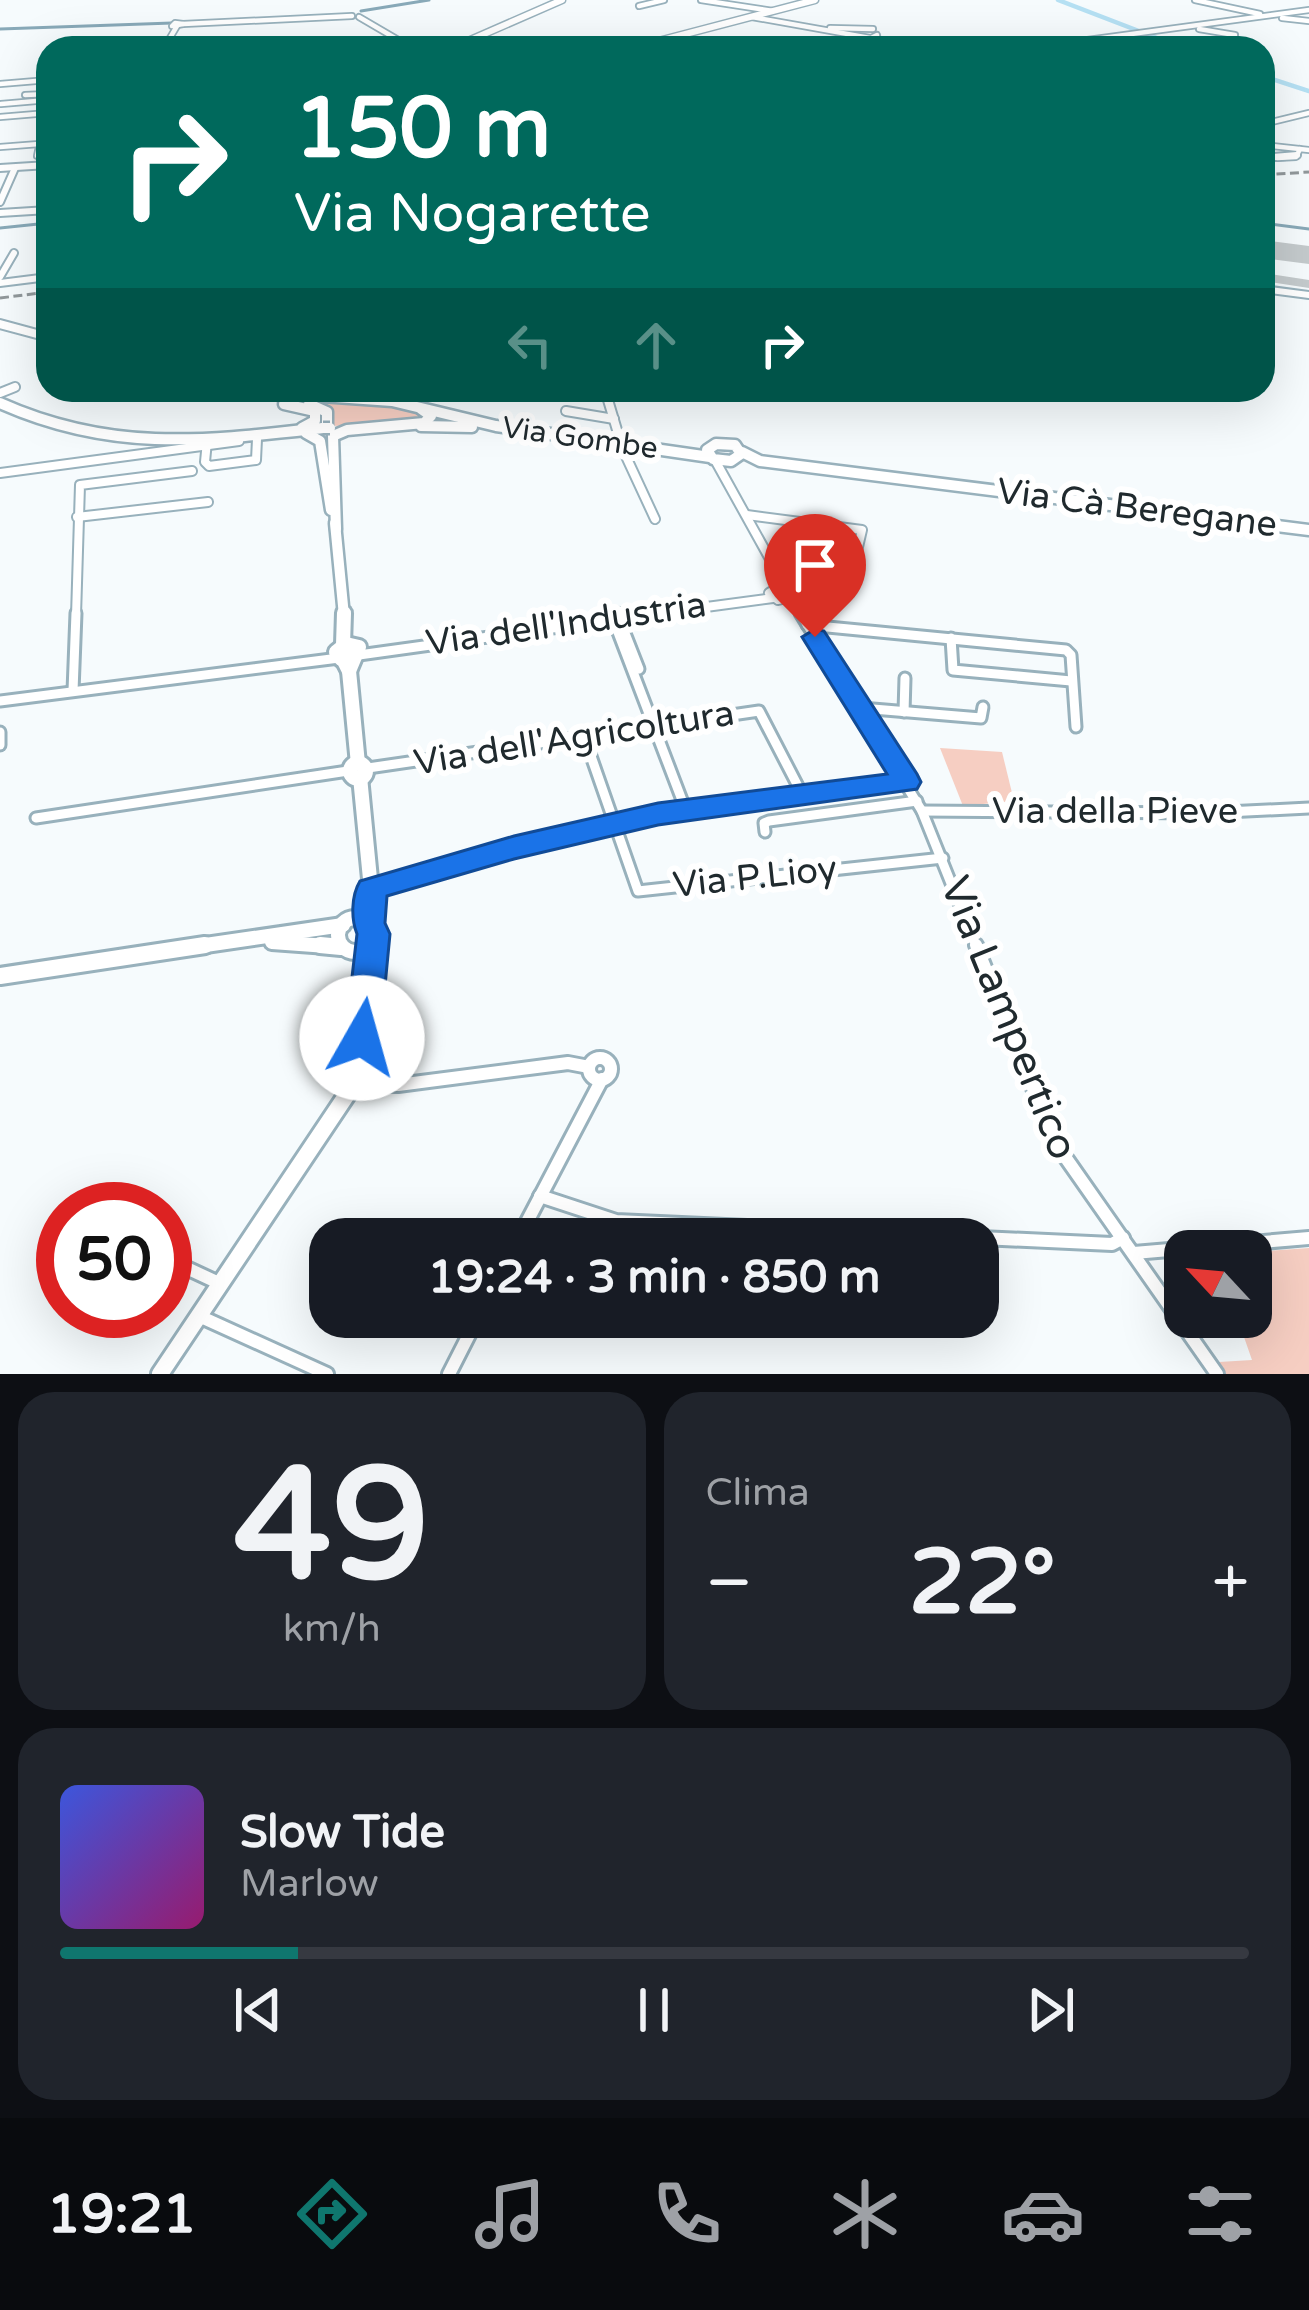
<!DOCTYPE html>
<html lang="it">
<meta charset="utf-8">
<style>
:root{--surface:#171b24;--page:#20242c;--text:#f1f3f6;--muted:#9ea1a6;--line:#363941;--accent:#0f766e}
body{margin:0;font-family:"Varela Round",sans-serif;background:var(--page);color:var(--text);height:100vh;display:flex;flex-direction:column;font-size:45px;white-space:nowrap}
*{box-sizing:border-box;margin:0}
p{font-size:39px;color:var(--muted)}
.icon{flex:none;width:66px;height:66px;fill:none;stroke:currentColor;stroke-width:2;stroke-linecap:round;stroke-linejoin:round}
.map{position:relative;height:1374px;overflow:hidden}
.sheet{display:flex;flex-direction:column;gap:18px;padding:18px;background:#0d0f14;flex:1}
.sheet>*{flex:none}
.top-card{position:absolute;left:36px;top:36px;width:1239px;height:366px;border-radius:36px;box-shadow:0 12px 48px #0002;background:#00695c;color:#fff;overflow:hidden}
.needle{width:78px;rotate:296deg}
.controls{position:absolute;left:1164px;top:1230px;display:grid;gap:24px}
.controls a{display:grid;place-items:center;width:108px;height:108px;border-radius:24px;background:var(--surface);box-shadow:0 12px 48px #0002;font-size:60px}
.speed{position:absolute;left:36px;top:1182px;display:flex;gap:24px;font-size:60px;font-weight:700;text-align:center}
.speed>*{display:grid;place-content:center;width:156px;height:156px;border-radius:50%;background:var(--surface);box-shadow:0 12px 48px #0002;line-height:1}
.speed .limit{border:18px solid #d22;background:#fff;color:#111}
.pin{position:absolute;display:grid;place-items:center;width:102px;height:102px;color:#fff;margin:-123px -51px;border-radius:50% 50% 50% 0;rotate:-45deg;box-shadow:0 0 12px #0007}
.pin .icon{rotate:45deg}
.me{position:absolute;width:132px;margin:-66px;rotate:7deg;stroke-linejoin:round;filter:drop-shadow(0 0 9px #0008)}
.turn{display:flex;align-items:center;gap:42px;height:252px;padding:0 60px;font-size:54px}
.turn .icon{width:156px;height:156px;stroke-width:2.5}
.turn b{display:block;font-size:84px;line-height:102px}
.lanes{display:flex;align-items:center;height:114px;padding:0 60px;background:#0003;justify-content:center;gap:60px;direction:ltr}
.lanes .off{opacity:.35}
.big{font-size:90px;font-weight:700;line-height:1.1}
.sheet .widget{flex:1;display:flex;flex-direction:column;justify-content:center;gap:18px;min-width:0;padding:0 42px;border-radius:36px;background:var(--page)}
.sheet .dial{align-items:center;gap:0}
.dial b{font-size:156px;line-height:1}
.song{display:flex;align-items:center;gap:36px}
.cover{width:144px;height:144px;border-radius:18px;background:linear-gradient(135deg,hsl(230 70% 55%),hsl(320 70% 35%))}
.played{height:12px;border-radius:6px;background:linear-gradient(90deg,var(--accent) 20%,var(--line) 20%)}
.keys{display:flex;justify-content:space-around;direction:ltr}
.heat{display:flex;justify-content:space-between;align-items:center;font-size:66px;direction:ltr}
.sheet .tiles{flex:1;display:grid;gap:18px;grid-template-columns:1fr 1fr}
.widget:last-child{grid-column:span 2}
.trip{position:absolute;left:309px;top:1218px;width:690px;height:120px;border-radius:36px;background:var(--surface);box-shadow:0 12px 48px #0002;font-weight:700;line-height:120px;text-align:center}
.tab-bar{display:flex;height:192px;justify-content:space-around;align-items:center;background:#090b0e;color:var(--muted)}
.tab-bar .icon{width:84px;height:84px}
.tab-bar .on{color:var(--accent)}
.tab-bar b{font-size:54px;color:var(--text)}
.map>svg:first-child{display:block}
.green{fill:#f6cec2}
.lines{fill:none;stroke-linecap:round;stroke-linejoin:round}
.stream{stroke:#88a9b8;stroke-width:3}
.canal{stroke:#b5e0f3;stroke-width:4.5}
.taxiway{fill:#c4cacc;fill-rule:evenodd}
.runway{fill:#c4cacc;fill-rule:evenodd}
.minor-far4-casing{stroke:#98b1bc;stroke-width:8}
.minor-far3-casing{stroke:#98b1bc;stroke-width:10}
.minor-far2-casing{stroke:#98b1bc;stroke-width:12}
.minor-far1-casing{stroke:#98b1bc;stroke-width:15}
.minor-casing{stroke:#98b1bc;stroke-width:18}
.major-far4-casing{stroke:#98b1bc;stroke-width:9}
.major-far3-casing{stroke:#98b1bc;stroke-width:12}
.major-far2-casing{stroke:#98b1bc;stroke-width:15}
.major-far1-casing{stroke:#98b1bc;stroke-width:20}
.major-casing{stroke:#98b1bc;stroke-width:22}
.minor-far4{stroke:#fff;stroke-width:4.5}
.minor-far3{stroke:#fff;stroke-width:6}
.minor-far2{stroke:#fff;stroke-width:8}
.minor-far1{stroke:#fff;stroke-width:9}
.minor{stroke:#fff;stroke-width:12}
.major-far4{stroke:#fff;stroke-width:6}
.major-far3{stroke:#fff;stroke-width:8}
.major-far2{stroke:#fff;stroke-width:10}
.major-far1{stroke:#fff;stroke-width:14}
.major{stroke:#fff;stroke-width:16}
.rail{stroke:#91989b;stroke-width:3;stroke-dasharray:9 4.5;stroke-linecap:butt}
.major-bridge-casing{stroke:#98b1bc;stroke-width:15;stroke-linecap:butt}
.major-bridge{stroke:#fff;stroke-width:10}
.route{fill:#1a73e8;stroke:#114b97;stroke-width:3}
.labels{text-anchor:middle;dominant-baseline:central;stroke-width:12;stroke-linejoin:round;paint-order:stroke}
.far-street-label{font-size:30px;fill:#202a2e;stroke:#fff}
.street-label{font-size:36px;fill:#202a2e;stroke:#fff}
.near-street-label{font-size:42px;fill:#202a2e;stroke:#fff}
</style>
<div class="map">
<svg width="1309" height="1374" viewBox="0 0 1309 1374">
<rect width="100%" height="100%" fill="#f6fbfd"/>
<!-- green -->
<g class="green">
<path d="M246,394L356,399L422,411L428,417L382,425L329,426L331,417L305,402Z"/>
<path d="M940,748L1002,752L1014,801L963,806Z"/>
<path d="M1309,1248V1374H1226L1219,1362L1252,1360L1237,1317H1251V1252Z"/>
</g>
<g class="lines">
<!-- stream -->
<g class="stream">
<path d="M361,11L429,0"/>
<path d="M0,29L172,23"/>
<path d="M1263,223L1309,229"/>
<path d="M0,228L48,223"/>
</g>
<!-- canal -->
<g class="canal">
<path d="M1058,0L1183,48"/>
<path d="M1263,76L1309,91"/>
</g>
<!-- taxiway -->
<path class="taxiway" d="M1263,273L1309,280V288L1263,281Z"/>
<!-- runway -->
<path class="runway" d="M1263,240L1309,246V264L1263,258Z"/>
<!-- minor-far4 casing -->
<g class="minor-far4-casing">
<g id="minor-far4">
<path d="M701,0L773,11"/>
<path d="M1195,0L1260,14"/>
<path d="M639,6L664,0"/>
<path d="M359,17L412,48"/>
<path d="M752,17L870,38"/>
<path d="M1282,18L1309,21"/>
<path d="M175,23L183,24L172,26Z"/>
<path d="M183,24L352,16"/>
<path d="M830,28L873,29"/>
<path d="M1199,29L1235,35"/>
<path d="M861,43L877,35"/>
<path d="M164,48L177,26"/>
<path d="M1028,48L1309,10"/>
<path d="M0,84L48,80"/>
<path d="M25,95L48,94"/>
<path d="M1,104L48,100"/>
<path d="M0,117L48,113"/>
<path d="M1263,124L1309,113"/>
<path d="M1263,145L1309,150"/>
<path d="M0,147L39,144"/>
<path d="M37,156L44,121"/>
<path d="M1277,158L1296,157L1300,149"/>
</g>
</g>
<!-- minor-far3 casing -->
<g class="minor-far3-casing">
<g id="minor-far3">
<path d="M1263,158L1297,155"/>
<path d="M0,168L48,165"/>
<path d="M0,202L15,168"/>
<path d="M0,213L48,210"/>
<path d="M0,277L14,253"/>
<path d="M0,283L48,277"/>
<path d="M1263,289L1309,295"/>
</g>
</g>
<!-- minor-far2 casing -->
<g class="minor-far2-casing">
<g id="minor-far2">
<path d="M605,390L623,450L655,519"/>
<path d="M0,393L15,387"/>
<path d="M566,411L614,419"/>
<path d="M207,441L205,462L209,466L256,460L257,439"/>
<path d="M715,460L786,588"/>
<path d="M0,473L239,441"/>
<path d="M747,515L862,530L855,560"/>
<path d="M77,517L208,502"/>
<path d="M791,597L778,600L769,593L779,587L791,591L802,616"/>
<path d="M816,606L823,575"/>
<path d="M76,616L80,485L192,471"/>
<path d="M639,616L773,598"/>
</g>
</g>
<!-- minor-far1 casing -->
<g class="minor-far1-casing">
<g id="minor-far1">
<path d="M617,613L639,669"/>
<path d="M800,613L922,811L977,948"/>
<path d="M611,614L685,808"/>
<path d="M807,625L1066,650L1071,655L1076,727"/>
<path d="M951,638L953,670L1071,681"/>
<path d="M359,655L661,613"/>
<path d="M73,691L76,613"/>
<path d="M0,701L339,658"/>
<path d="M861,708L981,718L983,707"/>
<path d="M904,712L905,678"/>
<path d="M0,732V745"/>
<path d="M584,736L638,891L943,858"/>
<path d="M368,768L759,711L801,792"/>
<path d="M922,811L1206,813L1309,808"/>
<path d="M36,818L348,771"/>
<path d="M765,832L764,823L769,821L917,801"/>
<path d="M371,889C548,838 723,794 907,782"/>
</g>
</g>
<!-- minor casing -->
<g class="minor-casing">
<g id="minor">
<path d="M976,945L1054,1141L1217,1374"/>
<circle cx="600" cy="1069" r="11"/>
<path d="M354,1084L398,1085L568,1063L589,1067"/>
<path d="M540,1196L616,1221L1112,1244L1123,1238"/>
<path d="M518,1239L602,1079"/>
<path d="M1134,1253L1309,1238"/>
<path d="M165,1258L221,1284"/>
<path d="M199,1316L327,1374"/>
<path d="M449,1374L478,1317"/>
</g>
</g>
<!-- major-far4 casing -->
<g class="major-far4-casing">
<g id="major-far4">
<path d="M452,48L562,0"/>
<path d="M632,48L815,0"/>
</g>
</g>
<!-- major-far3 casing -->
<g class="major-far3-casing">
<path id="major-far3" d="M0,324L48,337"/>
</g>
<!-- major-far2 casing -->
<g class="major-far2-casing">
<g id="major-far2">
<path d="M238,390L392,401L496,426L710,457"/>
<path d="M0,403C112,453 205,441 323,428"/>
<path d="M284,404L315,411V421L302,428"/>
<path d="M309,404L327,412V426"/>
<path d="M421,426L472,427"/>
<path d="M306,433L320,441L331,510"/>
<path d="M716,444L735,445L741,454L731,461L713,459L707,450Z"/>
<path d="M742,452L760,461L1309,530"/>
<path d="M335,523L344,616"/>
<path d="M336,529L333,436L347,430L424,423L431,416L421,409"/>
</g>
</g>
<!-- major-far1 casing -->
<g class="major-far1-casing">
<g id="major-far1">
<path d="M343,645L344,613"/>
<path d="M343,659L349,671L358,764"/>
<path d="M349,671L359,647L346,644L336,652L341,659L353,658"/>
<circle cx="358" cy="771" r="8"/>
<path d="M360,777L371,889L369,923"/>
<circle cx="355" cy="935" r="17"/>
<path d="M272,942L341,947"/>
<path d="M370,942V948"/>
<path d="M185,948L343,925"/>
</g>
</g>
<!-- major casing -->
<g class="major-casing">
<g id="major">
<path d="M320,945L341,947"/>
<path d="M0,976L205,945"/>
<path d="M160,1374L354,1084L370,945"/>
</g>
</g>
<!-- minor-far4 -->
<use href="#minor-far4" class="minor-far4"/>
<!-- minor-far3 -->
<use href="#minor-far3" class="minor-far3"/>
<!-- minor-far2 -->
<use href="#minor-far2" class="minor-far2"/>
<!-- minor-far1 -->
<use href="#minor-far1" class="minor-far1"/>
<!-- minor -->
<use href="#minor" class="minor"/>
<!-- major-far4 -->
<use href="#major-far4" class="major-far4"/>
<!-- major-far3 -->
<use href="#major-far3" class="major-far3"/>
<!-- major-far2 -->
<use href="#major-far2" class="major-far2"/>
<!-- major-far1 -->
<use href="#major-far1" class="major-far1"/>
<!-- major -->
<use href="#major" class="major"/>
<!-- rail -->
<g class="rail">
<path d="M1263,175L1309,172"/>
<path d="M0,298L48,292"/>
</g>
<!-- major-bridge casing -->
<g class="major-bridge-casing">
<path id="major-bridge" d="M323,428H330"/>
</g>
<!-- major-bridge -->
<use href="#major-bridge" class="major-bridge"/>
</g>
<!-- route -->
<path class="route" d="M815,629L824,631L917,774L921,782L917,789L658,825L514,859L387,896L385,923L390,934L380,1038L375,1048L362,1052L350,1048L345,1038L357,934C351,919 351,896 360,881L514,836L658,803L887,774L802,637Z"/>
<g class="labels">
<!-- far-street labels -->
<g class="far-street-label">
<text transform="translate(580 438) rotate(8)">Via Gombe</text>
</g>
<!-- street labels -->
<g class="street-label">
<text transform="translate(1137 508) rotate(7)">Via Cà Beregane</text>
<text transform="translate(566 624) rotate(-8)">Via dell'Industria</text>
<text transform="translate(574 738) rotate(-9)">Via dell'Agricoltura</text>
<text x="1115" y="811">Via della Pieve</text>
<text transform="translate(755 877) rotate(-6)">Via P.Lioy</text>
</g>
<!-- near-street labels -->
<g class="near-street-label">
<text transform="translate(1009 1018) rotate(68)">Via Lampertico</text>
</g>
</g>
</svg>
<div class="controls">
<a><svg class="needle" viewBox="-14 -14 28 28"><path d="M0-13l5 13h-10z" fill="#e53935"/><path d="M0 13l5-13h-10z" fill="#9ea1a6"/></svg></a>
</div>
<div class="speed"><div class="limit">50</div></div>
<div class="pin" style="left:815px;top:637px;background:#d93025"><svg class="icon" aria-label="arrive" viewBox="0 0 24 24"><path d="M6 21V4h12l-3 4 3 4H6"/></svg></div>
<svg class="me" style="left:362px;top:1038px" viewBox="-20 -20 40 40"><circle r="19" fill="#fff"/><path d="M0-13L10 11 0 6-10 11z" fill="#1a73e8"/></svg>
<div class="trip">19:24 · 3 min · 850 m</div>
<div class="top-card">
<div class="turn"><svg class="icon" aria-label="right" viewBox="0 0 24 24"><path d="M7 20v-9h11M14 6l5 5-5 5"/></svg><div><b>150 m</b>Via Nogarette</div></div>
<div class="lanes"><svg class="icon off" aria-label="left" viewBox="0 0 24 24"><path d="M17 20v-9H6M10 6l-5 5 5 5"/></svg><svg class="icon off" aria-label="ahead" viewBox="0 0 24 24"><path d="M12 20V5M6 11l6-6 6 6"/></svg><svg class="icon" aria-label="right" viewBox="0 0 24 24"><path d="M7 20v-9h11M14 6l5 5-5 5"/></svg></div>
</div>
</div>
<section class="sheet">
<div class="tiles">
<div class="widget dial"><b>49</b><p>km/h</p></div>
<div class="widget"><p>Clima</p>
<div class="heat"><a>−</a><b class="big">22°</b><a>+</a></div>
</div>
<div class="widget">
<div class="song"><i class="cover"></i><div><b>Slow Tide</b><p>Marlow</p></div></div>
<div class="played"></div>
<div class="keys"><svg class="icon" aria-label="previous" viewBox="0 0 24 24"><path d="M18 5L8 12l10 7zM5 5v14"/></svg><svg class="icon" aria-label="pause" viewBox="0 0 24 24"><path d="M8 5v14M16 5v14"/></svg><svg class="icon" aria-label="next" viewBox="0 0 24 24"><path d="M6 5l10 7-10 7zM19 5v14"/></svg></div>
</div>
</div>
</section>
<nav class="tab-bar">
<b>19:21</b>
<svg class="icon on" aria-label="directions" viewBox="0 0 24 24"><path d="M12 3l9 9-9 9-9-9zM9 14v-3h6M13 9l2 2-2 2"/></svg>
<svg class="icon" aria-label="music" viewBox="0 0 24 24"><path d="M9 18V5l10-2v13"/><circle cx="6" cy="18" r="3"/><circle cx="16" cy="16" r="3"/></svg>
<svg class="icon" aria-label="phone" viewBox="0 0 24 24"><path d="M5 4h4l2 5-3 2q2 4 5 5l2-3 5 2v4C11 20 4 13 5 4z"/></svg>
<svg class="icon" aria-label="climate" viewBox="0 0 24 24"><path d="M12 3v18M4 7l16 10M4 17L20 7"/></svg>
<svg class="icon" aria-label="car" viewBox="0 0 24 24"><path d="M5 17H2v-5l4-1 3-4h7l3 4 3 1v5h-3M9 17h6M6 11h13"/><circle cx="7" cy="17" r="2"/><circle cx="17" cy="17" r="2"/></svg>
<svg class="icon" aria-label="filters" viewBox="0 0 24 24"><path d="M4 7h16M4 17h16"/><circle cx="9" cy="7" r="2"/><circle cx="15" cy="17" r="2"/></svg>
</nav>
